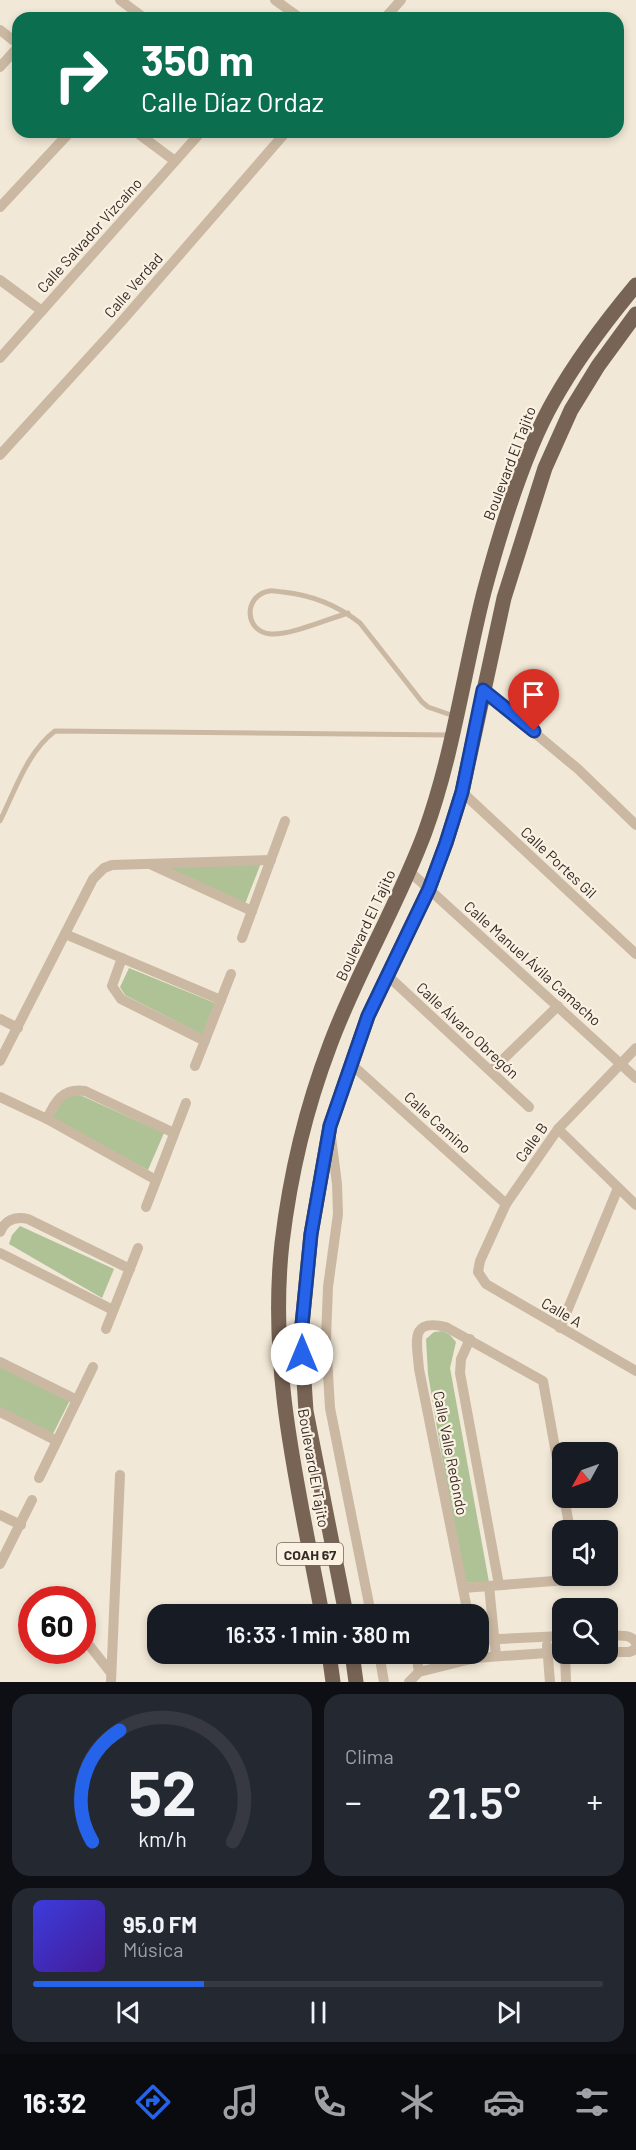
<!DOCTYPE html>
<html lang="es">
<meta charset="utf-8">
<style>
:root{--surface:#171b24;--page:#242831;--text:#f1f3f6;--muted:#9ea1a6;--line:#363941;--accent:#2563eb}
body{margin:0;font-family:Barlow,sans-serif;background:var(--page);color:var(--text);height:100vh;display:flex;flex-direction:column;font-size:22px;white-space:nowrap}
*{box-sizing:border-box;margin:0}
p{font-size:20px;color:var(--muted)}
.icon{flex:none;width:33px;height:33px;fill:none;stroke:currentColor;stroke-width:2;stroke-linecap:round;stroke-linejoin:round}
.map{position:relative;height:1682px;overflow:hidden}
.details{display:flex;flex-direction:column;gap:12px;padding:12px;background:#0d0f14;flex:1}
.details>*{flex:none}
.banner{position:absolute;left:12px;top:12px;width:612px;height:126px;border-radius:18px;box-shadow:0 3px 9px #0003;background:#0b6e4f;color:#fff;overflow:hidden}
.needle{width:39px;rotate:230deg}
.controls{position:absolute;left:552px;top:1442px;display:grid;gap:12px}
.controls a{display:grid;place-items:center;width:66px;height:66px;border-radius:12px;background:var(--surface);box-shadow:0 3px 9px #0003;font-size:30px}
.speed{position:absolute;left:18px;top:1586px;display:flex;gap:12px;font-size:30px;font-weight:700;text-align:center}
.speed>*{display:grid;place-content:center;width:78px;height:78px;border-radius:50%;background:var(--surface);box-shadow:0 3px 9px #0003;line-height:1}
.speed .limit{border:9px solid #d22;background:#fff;color:#111}
.pin{position:absolute;display:grid;place-items:center;width:51px;height:51px;color:#fff;margin:-62px -26px;border-radius:50% 50% 50% 0;rotate:-45deg;box-shadow:0 0 6px #0007}
.pin .icon{rotate:45deg}
.me{position:absolute;width:66px;margin:-33px;rotate:0deg;stroke-linejoin:round;filter:drop-shadow(0 0 4px #0008)}
.turn{display:flex;align-items:center;gap:21px;height:126px;padding:0 30px;font-size:27px}
.turn .icon{width:78px;height:78px;stroke-width:2.5}
.turn b{display:block;font-size:42px;line-height:51px}
.big{font-size:45px;font-weight:600;line-height:1.1}
.details .card{flex:1;display:flex;flex-direction:column;justify-content:center;gap:9px;min-width:0;padding:0 21px;border-radius:18px;background:var(--page)}
.details .dial{align-items:center;gap:0}
.dial svg{height:156px;overflow:visible;fill:none;stroke:var(--line);stroke-width:7;stroke-linecap:round;text-anchor:middle}
.dial text{fill:var(--text);stroke:none}
.song{display:flex;align-items:center;gap:18px}
.cover{width:72px;height:72px;border-radius:9px;background:linear-gradient(135deg,hsl(240 70% 55%),hsl(260 70% 35%))}
.played{height:6px;border-radius:3px;background:linear-gradient(90deg,var(--accent) 30%,var(--line) 30%)}
.keys{display:flex;justify-content:space-around;direction:ltr}
.heat{display:flex;justify-content:space-between;align-items:center;font-size:33px;direction:ltr}
.details .tiles{flex:1;display:grid;gap:12px;grid-template-columns:1fr 1fr}
.card:last-child{grid-column:span 2}
.trip{position:absolute;left:147px;top:1604px;width:342px;height:60px;border-radius:18px;background:var(--surface);box-shadow:0 3px 9px #0003;font-weight:600;line-height:60px;text-align:center}
.menu{display:flex;height:96px;justify-content:space-around;align-items:center;background:#090b0e;color:var(--muted)}
.menu .icon{width:42px;height:42px}
.menu .active{color:var(--accent)}
.menu b{font-size:27px;color:var(--text)}
.map>svg:first-child{display:block}
.green{fill:#afc296}
.lines{fill:none;stroke-linecap:round;stroke-linejoin:round}
.lane{stroke:#cbb8a2;stroke-width:5}
.street{stroke:#cbb8a2;stroke-width:10}
.primary{stroke:#786455;stroke-width:15}
.route-casing{stroke:#184099;stroke-width:15}
.route{stroke:#2563eb;stroke-width:10}
.labels{text-anchor:middle;dominant-baseline:central;stroke-width:4.5;stroke-linejoin:round;paint-order:stroke}
.shield{fill:#faf1e3;stroke:#70665e;stroke-width:1.5}
.shield-label{font-size:14px;font-weight:bold;fill:#352b25}
.street-label{font-size:15px;fill:#352b25;stroke:#faf1e3}
</style>
<div class="map">
<svg width="636" height="1682" viewBox="0 0 636 1682">
<rect width="100%" height="100%" fill="#f2e8d7"/>
<!-- green -->
<g class="green">
<path d="M261,863L245,904L166,868Z"/>
<path d="M129,968L215,1003L203,1035L125,995L120,987Z"/>
<path d="M72,1095H80L164,1133L148,1170L51,1118L60,1101Z"/>
<path d="M20,1226L114,1269L102,1298L9,1244L12,1235Z"/>
<path d="M443,1331L450,1335L456,1342L450,1368L489,1582L463,1583L428,1374L426,1339L434,1332Z"/>
<path d="M0,1365L71,1398L53,1434L0,1408Z"/>
</g>
<g class="lines">
<!-- lane -->
<g class="lane">
<path d="M348,613C328,619 291,635 271,634C244,632 243,596 269,591C273,590 279,592 283,592C312,595 337,605 360,623L422,702L428,707L454,716"/>
<path d="M0,821C15,791 27,752 55,731L450,735"/>
</g>
<!-- street -->
<g class="street">
<path d="M120,0L144,18"/>
<path d="M275,0L300,18"/>
<path d="M385,18L401,0"/>
<path d="M0,30L18,44"/>
<path d="M0,67L18,47"/>
<path d="M136,132L175,161"/>
<path d="M0,207L70,132"/>
<path d="M0,280L42,311"/>
<path d="M0,358L201,132"/>
<path d="M0,455L122,321L286,132"/>
<path d="M483,690L578,769L636,825"/>
<path d="M462,792L636,954"/>
<path d="M152,865L252,911"/>
<path d="M409,871L636,1078"/>
<path d="M65,934L221,1000"/>
<path d="M242,938L285,821"/>
<path d="M122,958L112,986L121,999L205,1041"/>
<path d="M387,975L529,1107"/>
<path d="M0,1019L18,1028"/>
<path d="M636,1048L558,1129L506,1204L480,1261L478,1272L486,1284L636,1371"/>
<path d="M0,1061L93,879L104,868L112,865L271,860"/>
<path d="M350,1063L506,1204"/>
<path d="M195,1066L231,974"/>
<path d="M491,1071L558,1006"/>
<path d="M0,1097L47,1119L156,1180"/>
<path d="M47,1119C55,1102 62,1088 85,1091L174,1133"/>
<path d="M558,1129L636,1205"/>
<path d="M331,1137L337,1184L338,1214L328,1287L326,1339L330,1408L371,1614"/>
<path d="M146,1207L186,1103"/>
<path d="M0,1232C5,1220 15,1216 28,1219L130,1269"/>
<path d="M0,1253L113,1310"/>
<path d="M560,1328L618,1188"/>
<path d="M106,1329L138,1248"/>
<path d="M470,1339L461,1359L460,1373L499,1585"/>
<path d="M0,1362L77,1400"/>
<path d="M0,1412L57,1441"/>
<path d="M39,1478L93,1367"/>
<path d="M564,1497L570,1530"/>
<path d="M0,1515L21,1525"/>
<path d="M0,1564L32,1500"/>
<path d="M489,1586L496,1655"/>
<path d="M463,1588L580,1579L579,1575"/>
<path d="M468,1614L419,1369C417,1342 409,1318 446,1327L543,1381L562,1487"/>
<path d="M82,1636L111,1673"/>
<path d="M608,1636C618,1636 631,1633 636,1643"/>
<path d="M478,1640L562,1636"/>
<path d="M547,1645L550,1682"/>
<path d="M608,1652H629L634,1650L636,1647"/>
<path d="M379,1653L384,1682"/>
<path d="M416,1653L419,1672"/>
<path d="M565,1653L566,1682"/>
<path d="M111,1682L120,1475"/>
<path d="M409,1682L419,1672L475,1658L562,1652"/>
</g>
<!-- primary -->
<g class="primary">
<path d="M322,1614C299,1491 268,1370 282,1243C290,1176 306,1108 330,1045C357,972 398,905 425,832C453,755 464,671 484,592C500,532 523,454 554,400C577,359 606,321 636,285"/>
<path d="M346,1614L306,1411L301,1335L311,1234L330,1126L368,1016L429,889L446,843L462,792L504,598L545,468L571,410L598,366L636,314"/>
<path d="M329,1653L333,1682"/>
<path d="M352,1653L356,1682"/>
</g>
</g>
<g class="lines">
<!-- route casing -->
<g class="route-casing">
<path id="route" d="M302,1354L301,1335L311,1234L330,1126L368,1016L429,889L446,843L462,792L483,690L534,731"/>
</g>
<!-- route -->
<use href="#route" class="route"/>
</g>
<g class="labels">
<!-- shield labels -->
<rect class="shield" x="277" y="1543" width="66" height="22" rx="4.5"/>
<g class="shield-label">
<text x="310" y="1554">COAH 67</text>
</g>
<!-- street labels -->
<g class="street-label">
<text transform="translate(89 235) rotate(-48)">Calle Salvador Vizcaíno</text>
<text transform="translate(133 285) rotate(-49)">Calle Verdad</text>
<text transform="translate(509 463) rotate(-69)">Boulevard El Tajito</text>
<text transform="translate(559 862) rotate(43)">Calle Portes Gil</text>
<text transform="translate(365 925) rotate(-65)">Boulevard El Tajito</text>
<text transform="translate(533 963) rotate(42)">Calle Manuel Ávila Camacho</text>
<text transform="translate(468 1030) rotate(43)">Calle Álvaro Obregón</text>
<text transform="translate(438 1122) rotate(42)">Calle Camino</text>
<text transform="translate(531 1142) rotate(-55)">Calle B</text>
<text transform="translate(562 1312) rotate(30)">Calle A</text>
<text transform="translate(451 1453) rotate(79)">Calle Valle Redondo</text>
<text transform="translate(314 1468) rotate(80)">Boulevard El Tajito</text>
</g>
</g>
</svg>
<div class="controls">
<a><svg class="needle" viewBox="-14 -14 28 28"><path d="M0-13l5 13h-10z" fill="#e53935"/><path d="M0 13l5-13h-10z" fill="#9ea1a6"/></svg></a>
<a><svg class="icon" aria-label="sound" viewBox="0 0 24 24"><path d="M4 9h4l5-4v14l-5-4H4zM17 9q2 3 0 6"/></svg></a>
<a><svg class="icon" aria-label="search" viewBox="0 0 24 24"><circle cx="10" cy="10" r="6"/><path d="M15 15l6 6"/></svg></a>
</div>
<div class="speed"><div class="limit">60</div></div>
<div class="pin" style="left:534px;top:731px;background:#d93025"><svg class="icon" aria-label="arrive" viewBox="0 0 24 24"><path d="M6 21V4h12l-3 4 3 4H6"/></svg></div>
<svg class="me" style="left:302px;top:1354px" viewBox="-20 -20 40 40"><circle r="19" fill="#fff"/><path d="M0-13L10 11 0 6-10 11z" fill="#2563eb"/></svg>
<div class="trip">16:33 · 1 min · 380 m</div>
<div class="banner">
<div class="turn"><svg class="icon" aria-label="right" viewBox="0 0 24 24"><path d="M7 20v-9h11M14 6l5 5-5 5"/></svg><div><b>350 m</b>Calle Díaz Ordaz</div></div>
</div>
</div>
<section class="details">
<div class="tiles">
<div class="card dial"><svg viewBox="0 0 100 80">
<path d="M14 69A42 42 0 1 1 86 69"/>
<path d="M14 69A42 42 0 0 1 28 12" stroke="#2563eb"/>
<text x="50" y="56" font-size="32" font-weight="700">52</text>
<text x="50" y="72" font-size="11">km/h</text>
</svg></div>
<div class="card"><p>Clima</p>
<div class="heat"><a>−</a><b class="big">21.5°</b><a>+</a></div>
</div>
<div class="card">
<div class="song"><i class="cover"></i><div><b>95.0 FM</b><p>Música</p></div></div>
<div class="played"></div>
<div class="keys"><svg class="icon" aria-label="previous" viewBox="0 0 24 24"><path d="M18 5L8 12l10 7zM5 5v14"/></svg><svg class="icon" aria-label="pause" viewBox="0 0 24 24"><path d="M8 5v14M16 5v14"/></svg><svg class="icon" aria-label="next" viewBox="0 0 24 24"><path d="M6 5l10 7-10 7zM19 5v14"/></svg></div>
</div>
</div>
</section>
<nav class="menu">
<b>16:32</b>
<svg class="icon active" aria-label="directions" viewBox="0 0 24 24"><path d="M12 3l9 9-9 9-9-9zM9 14v-3h6M13 9l2 2-2 2"/></svg>
<svg class="icon" aria-label="music" viewBox="0 0 24 24"><path d="M9 18V5l10-2v13"/><circle cx="6" cy="18" r="3"/><circle cx="16" cy="16" r="3"/></svg>
<svg class="icon" aria-label="phone" viewBox="0 0 24 24"><path d="M5 4h4l2 5-3 2q2 4 5 5l2-3 5 2v4C11 20 4 13 5 4z"/></svg>
<svg class="icon" aria-label="climate" viewBox="0 0 24 24"><path d="M12 3v18M4 7l16 10M4 17L20 7"/></svg>
<svg class="icon" aria-label="car" viewBox="0 0 24 24"><path d="M5 17H2v-5l4-1 3-4h7l3 4 3 1v5h-3M9 17h6M6 11h13"/><circle cx="7" cy="17" r="2"/><circle cx="17" cy="17" r="2"/></svg>
<svg class="icon" aria-label="filters" viewBox="0 0 24 24"><path d="M4 7h16M4 17h16"/><circle cx="9" cy="7" r="2"/><circle cx="15" cy="17" r="2"/></svg>
</nav>
